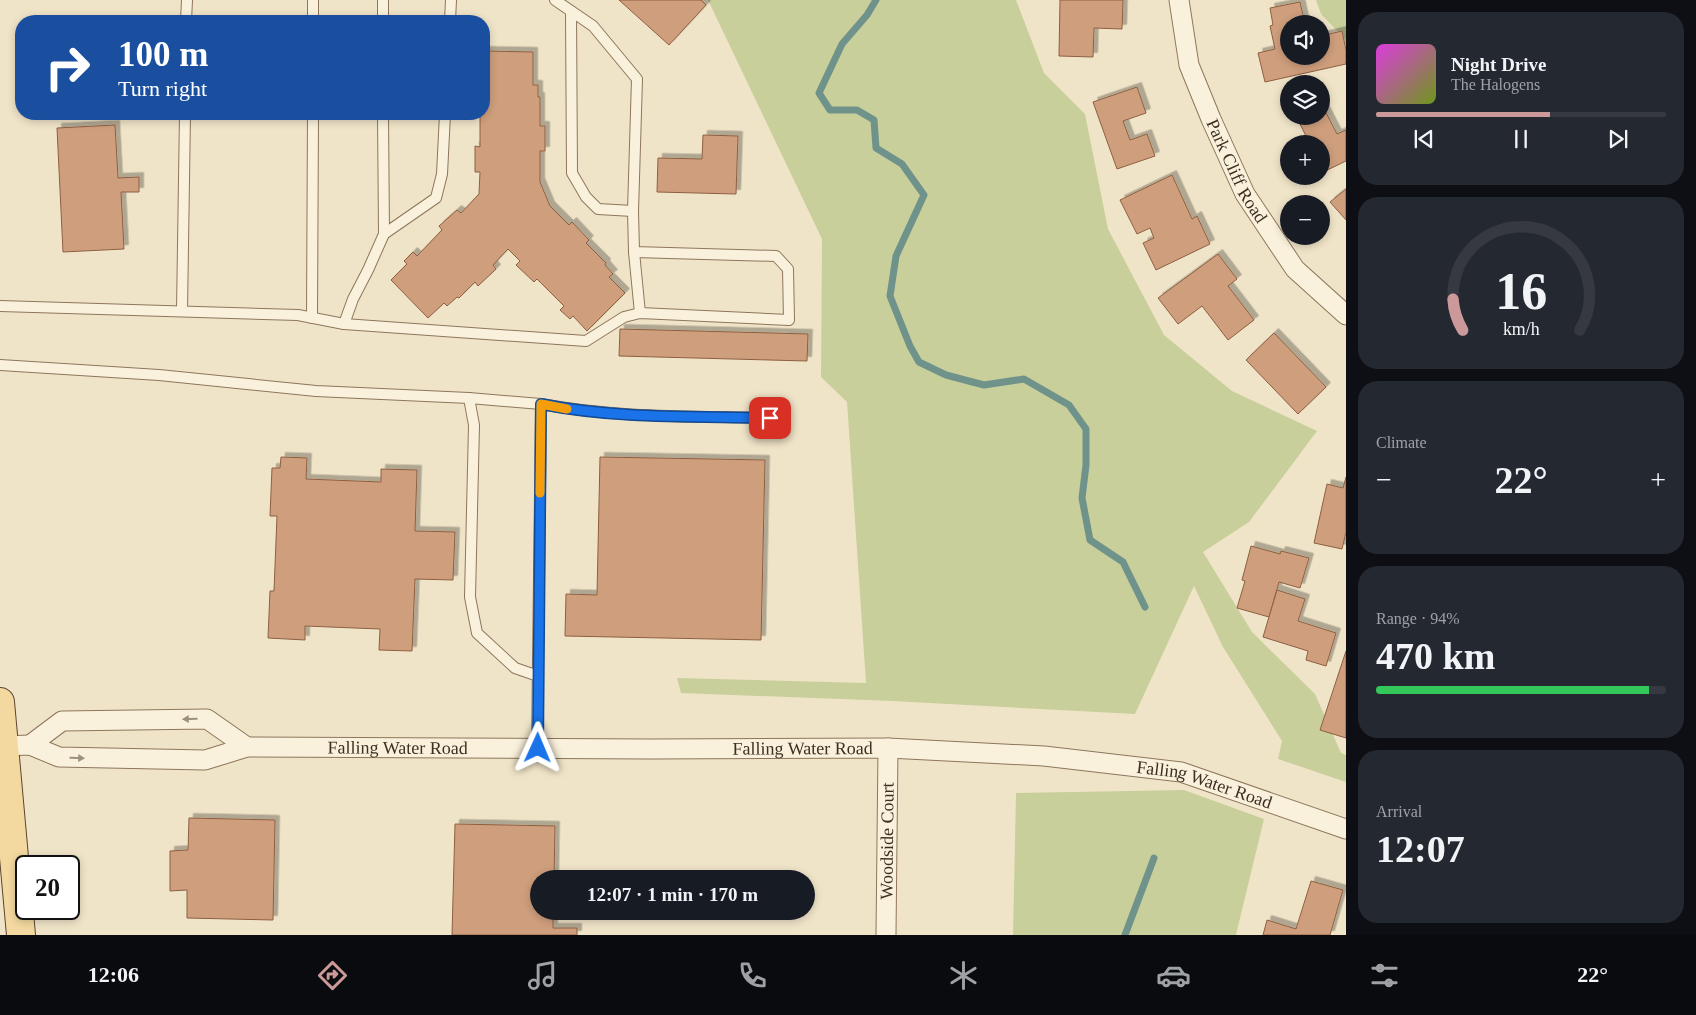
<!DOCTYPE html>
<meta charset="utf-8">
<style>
:root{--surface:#171b24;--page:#242831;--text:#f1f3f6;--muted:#9ea1a6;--line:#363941;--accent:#cc999b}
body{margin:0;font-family:"Times New Roman",serif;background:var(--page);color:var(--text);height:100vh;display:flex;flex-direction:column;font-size:19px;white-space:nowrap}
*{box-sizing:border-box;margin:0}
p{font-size:16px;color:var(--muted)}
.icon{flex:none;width:28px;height:28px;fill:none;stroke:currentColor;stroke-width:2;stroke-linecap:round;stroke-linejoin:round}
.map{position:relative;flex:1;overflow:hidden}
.panel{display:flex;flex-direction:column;gap:12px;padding:12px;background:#0d0f14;width:350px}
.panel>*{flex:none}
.top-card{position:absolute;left:15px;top:15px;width:475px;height:105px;border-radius:20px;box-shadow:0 2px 8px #0003;background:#1a4fa0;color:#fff;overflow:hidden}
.buttons{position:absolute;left:1280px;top:15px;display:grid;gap:10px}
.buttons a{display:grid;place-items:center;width:50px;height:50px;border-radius:50%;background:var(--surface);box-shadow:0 2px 8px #0003;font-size:25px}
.speed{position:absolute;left:15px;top:855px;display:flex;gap:10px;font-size:25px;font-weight:700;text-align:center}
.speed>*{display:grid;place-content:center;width:65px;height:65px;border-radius:50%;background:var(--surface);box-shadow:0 2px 8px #0003;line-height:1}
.speed .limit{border:2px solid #111;border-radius:8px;background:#fff;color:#111}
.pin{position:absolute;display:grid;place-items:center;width:42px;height:42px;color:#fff;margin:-21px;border-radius:10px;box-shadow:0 2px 8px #0006}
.me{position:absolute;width:55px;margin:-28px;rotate:1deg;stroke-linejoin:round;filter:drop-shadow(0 0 4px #0008)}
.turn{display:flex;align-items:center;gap:18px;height:105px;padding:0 20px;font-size:22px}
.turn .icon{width:65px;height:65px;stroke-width:2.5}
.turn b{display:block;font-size:35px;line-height:42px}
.big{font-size:38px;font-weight:600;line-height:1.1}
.panel .tile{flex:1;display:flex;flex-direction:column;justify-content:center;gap:8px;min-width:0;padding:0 18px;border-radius:20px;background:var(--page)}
.panel .dial{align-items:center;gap:0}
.dial svg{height:130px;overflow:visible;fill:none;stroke:var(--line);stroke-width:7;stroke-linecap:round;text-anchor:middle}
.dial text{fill:var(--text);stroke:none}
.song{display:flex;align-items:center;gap:15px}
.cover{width:60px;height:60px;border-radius:8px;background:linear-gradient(135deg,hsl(300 70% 55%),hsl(80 70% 35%))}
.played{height:5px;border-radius:2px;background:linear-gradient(90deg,var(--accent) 60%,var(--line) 60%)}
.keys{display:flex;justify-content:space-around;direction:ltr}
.heat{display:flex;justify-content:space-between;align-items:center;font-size:28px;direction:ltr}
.charge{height:8px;border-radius:4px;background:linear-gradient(90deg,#34c759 94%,var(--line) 0)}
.trip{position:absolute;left:530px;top:870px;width:285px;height:50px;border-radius:25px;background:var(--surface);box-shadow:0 2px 8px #0003;font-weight:600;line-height:50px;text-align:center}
.menu{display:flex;height:80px;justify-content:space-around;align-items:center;background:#090b0e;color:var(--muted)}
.menu .icon{width:35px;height:35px}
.menu .current{color:var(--accent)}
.menu b{font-size:22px;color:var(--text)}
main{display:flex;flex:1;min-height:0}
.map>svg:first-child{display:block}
.green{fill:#c9cf9b}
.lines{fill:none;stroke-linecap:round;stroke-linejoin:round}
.stream{stroke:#6f938a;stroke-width:7}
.building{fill:#cf9f7d;stroke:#8d5f41;filter:url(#shadow)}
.lane-casing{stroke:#8d765c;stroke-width:12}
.street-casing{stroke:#8d765c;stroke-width:21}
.primary-casing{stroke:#5b4430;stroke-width:30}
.lane{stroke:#faf1dc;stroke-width:10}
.street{stroke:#faf1dc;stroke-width:19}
.primary{stroke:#f3d9a0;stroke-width:28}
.oneway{fill:#9c907e}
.route-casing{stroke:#114b97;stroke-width:12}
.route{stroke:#1a73e8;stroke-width:9}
.slow{stroke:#f59e0b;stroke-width:9}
.labels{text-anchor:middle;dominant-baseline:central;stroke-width:5;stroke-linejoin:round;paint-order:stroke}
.street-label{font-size:18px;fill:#3d2e20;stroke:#f7eed8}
</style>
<main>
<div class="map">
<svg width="1346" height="935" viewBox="0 0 1346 935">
<defs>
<filter id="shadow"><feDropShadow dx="4.5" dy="-4.5" stdDeviation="0" flood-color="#0004"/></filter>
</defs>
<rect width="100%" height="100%" fill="#f0e4c8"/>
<!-- green -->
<g class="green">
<path d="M708,0H1016L1044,73L1085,114L1108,229L1164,335L1232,391L1317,431L1249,522L1203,552L1252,632L1315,694L1341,753L1346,755V782L1278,759L1282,741L1223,647L1194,586L1135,714L892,701L681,693L677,678L866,683L847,402L821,377L822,239Z"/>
<path d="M1316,0H1346V40L1321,14Z"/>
<path d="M1184,790L1264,819L1236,935H1013L1016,793Z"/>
</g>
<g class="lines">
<!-- stream -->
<g class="stream">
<path d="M876,0L867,15L842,44L819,93L830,110H857L874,120L876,148L902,164L924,195L896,256L890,296L910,346L919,362L946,375L984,385L1024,379L1069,405L1086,429V465L1082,498L1090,540L1123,562L1145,607"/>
<path d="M1125,935L1154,858"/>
</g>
</g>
<!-- building -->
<g class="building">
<path d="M619,0H701L706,5L669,45Z"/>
<path d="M1060,0H1123L1122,29L1094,28L1093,57L1059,56Z"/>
<path d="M1300,2L1305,24H1289V56H1321V36L1342,31L1346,50V64L1265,82L1258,53L1275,49L1270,26L1273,25L1270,8Z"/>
<path d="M484,51L533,52V85H538V97H540V126H545V151H540V182L550,206L569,225L572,222L589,240L586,243L606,263L605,265L613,274L609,277L625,293L587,331L573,316L570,319L560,310L564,306L537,279L534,282L516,265L520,261L508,249L493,265L496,269L478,286L475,282L459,298L457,297L447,306L444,303L428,318L391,280L407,264L404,261L413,252L417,256L442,230L439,226L457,210L461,213L479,194L480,172H475V146L480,147V114H484Z"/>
<path d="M1137,87L1146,113L1123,121L1130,140L1147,134L1155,156L1117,169L1093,102Z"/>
<path d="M1321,103L1337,134L1346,130V161L1321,173V144H1310L1296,116H1321Z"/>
<path d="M115,125L118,178L139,177V192H121L124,249L63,252L57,128Z"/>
<path d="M703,135L738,136L736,194L657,192L658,158L702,159Z"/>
<path d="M1172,175L1192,219L1197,216L1210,244L1156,270L1143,243L1154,238L1150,228L1137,234L1120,200Z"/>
<path d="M1346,189V220L1330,202Z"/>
<path d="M1218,254L1237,279L1228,286L1254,320L1228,340L1202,306L1178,324L1158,298Z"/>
<path d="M620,329L808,334L807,361L619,356Z"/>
<path d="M1274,333L1326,387L1298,414L1246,360Z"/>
<path d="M281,457L307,458L306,479L381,482V469L417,470L415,531L455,532L453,580L415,579L412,651L379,650L380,629L305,626V640L268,638L270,591H274L277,516H270L272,468H280Z"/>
<path d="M600,457L765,460L761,640L565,636L566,594L597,595Z"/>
<path d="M1346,477V532L1342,549L1314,543L1327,484L1343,488Z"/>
<path d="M1251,546L1280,554L1281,551L1309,558L1300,588L1279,582L1269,617L1237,608L1245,581L1242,580Z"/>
<path d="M1277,590L1305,599L1298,621L1336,633L1326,666L1306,660L1308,651L1263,637Z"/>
<path d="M1346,651V738L1320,730Z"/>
<path d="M189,818L275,820L273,920L187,918V890L170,891V851L188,850Z"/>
<path d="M455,824L555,826L554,879H539V911H553V928H577V935H452Z"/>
<path d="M1311,881L1343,890L1330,935H1263L1267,920L1296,929Z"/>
</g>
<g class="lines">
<!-- lane casing -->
<g class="lane-casing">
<g id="lane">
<path d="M383,0V21"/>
<path d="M571,11L572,173L586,197L598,209L633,211"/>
<path d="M186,21L187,0"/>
<path d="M313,21V0"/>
<path d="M450,21L451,0"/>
<path d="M384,234L436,198L442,174L445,114"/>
<path d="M634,252L640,313"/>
<path d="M0,306L298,315L344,324L586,341L624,317L640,313L789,320L788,269L776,256L634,252L633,211L637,79L593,26L555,0"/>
<path d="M182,311L185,114"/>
<path d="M312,318L313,114"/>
<path d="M344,324L353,299L368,270L384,234L383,114"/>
<path d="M0,365L159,375L316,391L469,398L541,404L537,748"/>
<path d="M469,398L474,425L470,597L477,633L515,668L538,676"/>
<path d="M541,404C616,418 694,416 770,418"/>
</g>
</g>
<!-- street casing -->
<g class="street-casing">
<g id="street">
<path id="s1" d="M1179,0L1189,65L1211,119L1245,194L1295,269L1346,315"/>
<path d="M30,745L62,721L207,719L247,747"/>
<path id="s2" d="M3,746L30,745L59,757L205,760L247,747L650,749L888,748L1044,756L1181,772L1346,829"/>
<path id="s3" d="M886,935L888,748"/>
</g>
</g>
<!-- primary casing -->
<g class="primary-casing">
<path id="primary" d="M0,702L21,935"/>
</g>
<!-- lane -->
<use href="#lane" class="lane"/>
<!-- street -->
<use href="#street" class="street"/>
<!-- primary -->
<use href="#primary" class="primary"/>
</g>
<!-- one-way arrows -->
<defs><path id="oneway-solid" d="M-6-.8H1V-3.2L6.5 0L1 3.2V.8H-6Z" transform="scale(1.25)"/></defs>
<g class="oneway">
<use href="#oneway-solid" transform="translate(190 719) rotate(179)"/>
<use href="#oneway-solid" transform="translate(77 758) rotate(1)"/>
</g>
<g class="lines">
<!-- route casing -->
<g class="route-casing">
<path id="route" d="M538,748L541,404C616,419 694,416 770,418"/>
</g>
<!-- route -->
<use href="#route" class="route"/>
<!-- slow -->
<path class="slow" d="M540,493L541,404L567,409"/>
</g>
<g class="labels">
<!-- street labels -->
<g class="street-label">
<text stroke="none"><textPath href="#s1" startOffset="182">Park Cliff Road</textPath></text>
<text stroke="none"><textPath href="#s2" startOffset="399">Falling Water Road</textPath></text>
<text stroke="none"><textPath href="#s2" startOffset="804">Falling Water Road</textPath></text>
<text stroke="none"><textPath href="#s2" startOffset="1209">Falling Water Road</textPath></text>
<text stroke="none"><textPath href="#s3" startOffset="94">Woodside Court</textPath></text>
</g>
</g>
</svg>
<div class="buttons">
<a><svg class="icon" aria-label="sound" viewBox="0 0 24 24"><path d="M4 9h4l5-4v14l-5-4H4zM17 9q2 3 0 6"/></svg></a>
<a><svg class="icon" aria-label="layers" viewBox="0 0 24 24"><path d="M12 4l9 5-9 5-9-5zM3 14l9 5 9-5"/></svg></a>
<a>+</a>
<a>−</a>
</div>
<div class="speed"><div class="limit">20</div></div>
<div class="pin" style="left:770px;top:418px;background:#d93025"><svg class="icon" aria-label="arrive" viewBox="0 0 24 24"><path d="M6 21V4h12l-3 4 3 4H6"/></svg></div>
<svg class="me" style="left:538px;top:748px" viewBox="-20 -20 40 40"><path d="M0-17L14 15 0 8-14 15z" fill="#1a73e8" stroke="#fff" stroke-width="4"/></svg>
<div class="trip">12:07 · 1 min · 170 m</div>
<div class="top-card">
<div class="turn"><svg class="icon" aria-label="right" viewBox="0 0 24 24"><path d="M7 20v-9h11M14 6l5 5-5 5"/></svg><div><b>100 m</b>Turn right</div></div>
</div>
</div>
<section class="panel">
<div class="tile">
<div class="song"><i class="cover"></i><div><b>Night Drive</b><p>The Halogens</p></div></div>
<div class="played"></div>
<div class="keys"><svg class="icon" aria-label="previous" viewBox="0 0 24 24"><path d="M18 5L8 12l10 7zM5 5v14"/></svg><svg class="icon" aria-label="pause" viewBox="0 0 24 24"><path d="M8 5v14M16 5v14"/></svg><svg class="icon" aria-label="next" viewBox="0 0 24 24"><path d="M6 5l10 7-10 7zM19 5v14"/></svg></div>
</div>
<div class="tile dial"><svg viewBox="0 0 100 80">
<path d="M14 69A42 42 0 1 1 86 69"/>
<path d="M14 69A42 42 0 0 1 8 50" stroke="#cc999b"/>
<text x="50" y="56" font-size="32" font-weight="700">16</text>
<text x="50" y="72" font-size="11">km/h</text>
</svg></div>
<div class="tile"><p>Climate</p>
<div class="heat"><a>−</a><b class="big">22°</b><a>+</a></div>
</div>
<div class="tile"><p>Range · 94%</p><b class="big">470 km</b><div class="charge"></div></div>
<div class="tile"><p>Arrival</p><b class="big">12:07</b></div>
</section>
</main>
<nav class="menu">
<b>12:06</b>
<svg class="icon current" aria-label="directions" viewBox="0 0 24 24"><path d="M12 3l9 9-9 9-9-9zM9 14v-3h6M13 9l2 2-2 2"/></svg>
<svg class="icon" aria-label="music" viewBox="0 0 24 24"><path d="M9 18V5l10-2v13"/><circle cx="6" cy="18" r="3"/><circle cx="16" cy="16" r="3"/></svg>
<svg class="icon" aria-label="phone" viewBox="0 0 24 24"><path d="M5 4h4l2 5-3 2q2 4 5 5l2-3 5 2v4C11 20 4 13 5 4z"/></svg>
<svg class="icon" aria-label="climate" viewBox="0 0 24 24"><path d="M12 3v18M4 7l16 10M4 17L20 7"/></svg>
<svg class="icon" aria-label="car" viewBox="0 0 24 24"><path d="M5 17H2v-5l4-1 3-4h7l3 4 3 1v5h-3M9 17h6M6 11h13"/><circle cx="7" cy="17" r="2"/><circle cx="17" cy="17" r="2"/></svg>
<svg class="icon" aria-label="filters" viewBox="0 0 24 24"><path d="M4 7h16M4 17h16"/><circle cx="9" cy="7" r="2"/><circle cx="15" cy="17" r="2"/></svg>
<b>22°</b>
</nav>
